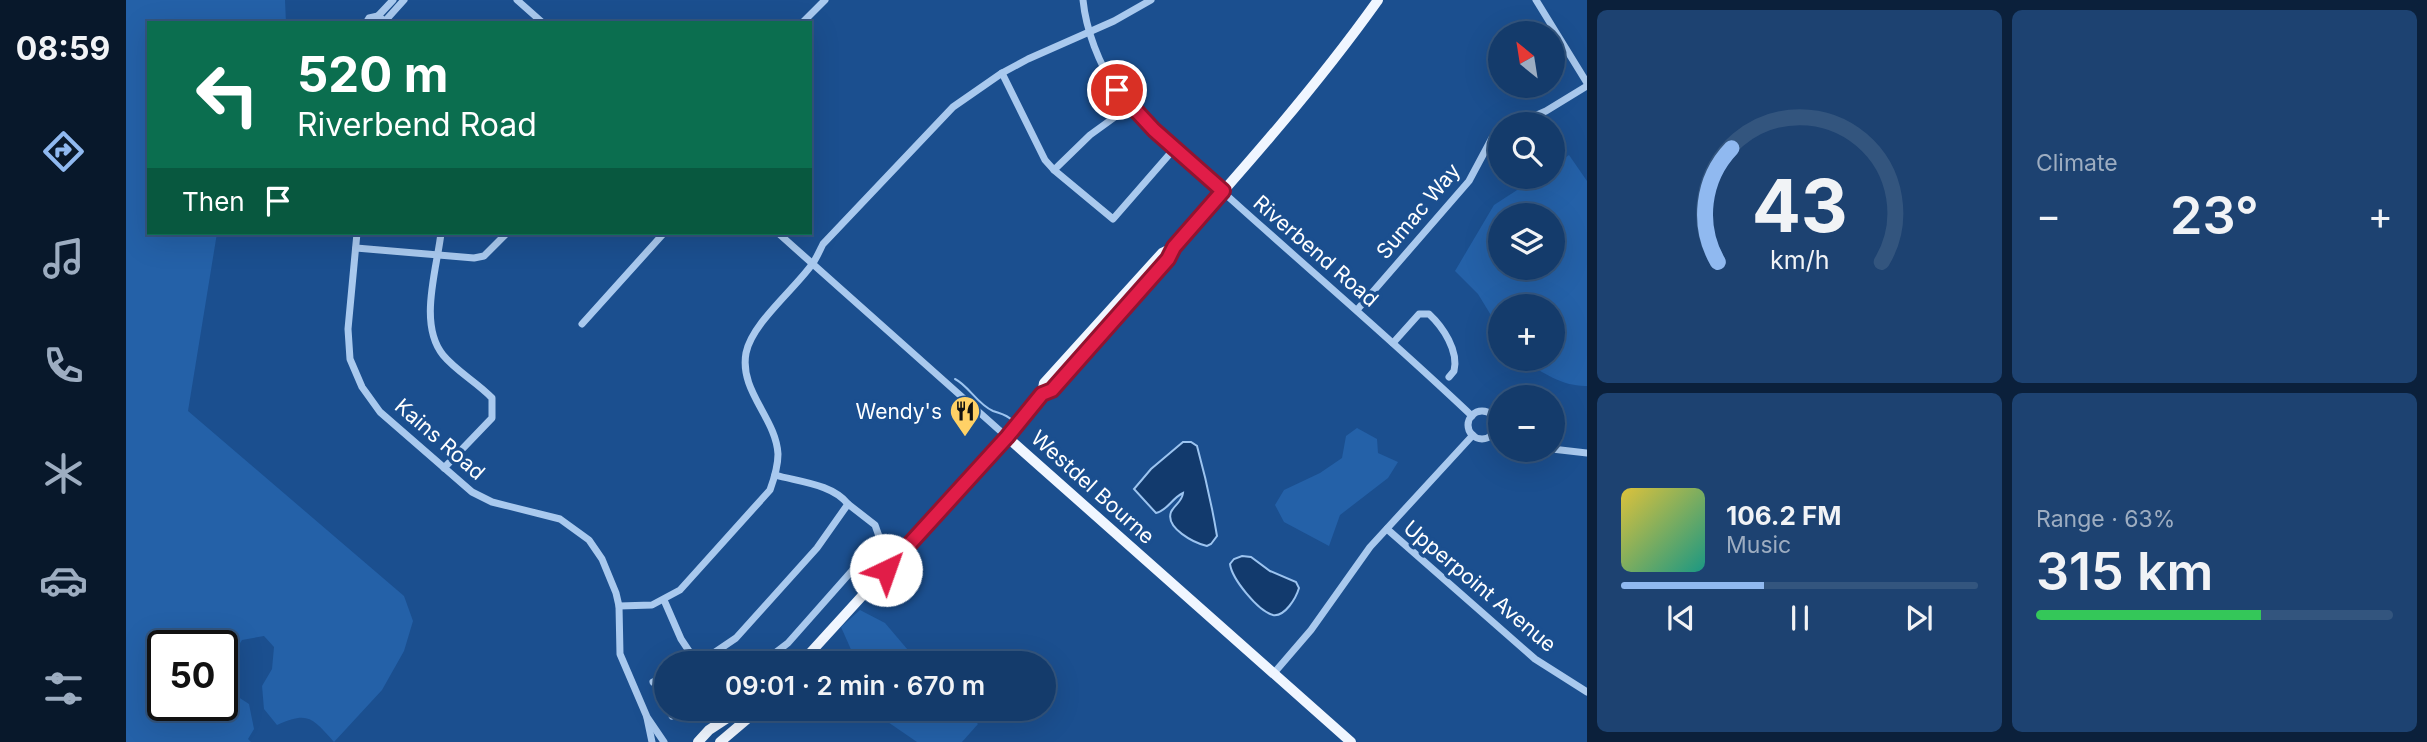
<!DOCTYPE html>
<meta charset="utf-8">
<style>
:root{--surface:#143b6b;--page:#1d4271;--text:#f1f3f6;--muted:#9dadc1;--line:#33557e;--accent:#90b9f0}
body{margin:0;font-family:Inter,sans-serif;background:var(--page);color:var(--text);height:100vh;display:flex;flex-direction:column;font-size:26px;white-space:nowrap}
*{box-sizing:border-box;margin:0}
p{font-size:23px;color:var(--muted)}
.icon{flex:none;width:38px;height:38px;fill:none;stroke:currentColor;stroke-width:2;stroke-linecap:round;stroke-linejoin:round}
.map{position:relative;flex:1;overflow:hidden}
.drawer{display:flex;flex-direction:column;gap:10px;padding:10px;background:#0b203b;width:840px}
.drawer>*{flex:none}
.banner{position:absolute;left:21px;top:21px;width:665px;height:214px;border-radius:0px;box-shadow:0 7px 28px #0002,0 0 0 2px var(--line);background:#0b6e4f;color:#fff;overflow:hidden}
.needle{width:46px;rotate:330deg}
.buttons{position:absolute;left:1362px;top:21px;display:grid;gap:14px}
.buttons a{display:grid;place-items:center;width:77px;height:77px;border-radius:50%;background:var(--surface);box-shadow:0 7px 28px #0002,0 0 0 2px var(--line);font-size:35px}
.speed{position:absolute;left:21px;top:630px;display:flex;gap:14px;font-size:35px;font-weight:700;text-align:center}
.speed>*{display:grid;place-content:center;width:91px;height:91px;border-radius:50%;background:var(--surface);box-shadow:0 7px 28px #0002,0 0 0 2px var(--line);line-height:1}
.speed .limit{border:4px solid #111;border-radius:10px;background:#fff;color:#111}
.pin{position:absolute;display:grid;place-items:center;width:60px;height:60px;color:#fff;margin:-30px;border:4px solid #fff;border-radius:50%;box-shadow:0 2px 7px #0007}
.me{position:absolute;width:77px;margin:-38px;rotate:42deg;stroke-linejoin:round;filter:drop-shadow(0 0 5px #0008)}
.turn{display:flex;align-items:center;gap:24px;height:147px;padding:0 35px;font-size:32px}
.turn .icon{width:91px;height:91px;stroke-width:2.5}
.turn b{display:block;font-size:49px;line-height:60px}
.then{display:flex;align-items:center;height:66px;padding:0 35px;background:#0003;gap:14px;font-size:26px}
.big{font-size:52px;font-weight:600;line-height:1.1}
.drawer .widget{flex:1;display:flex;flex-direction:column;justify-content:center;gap:10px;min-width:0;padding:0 24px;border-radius:10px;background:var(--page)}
.drawer .dial{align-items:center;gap:0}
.dial svg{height:182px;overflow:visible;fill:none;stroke:var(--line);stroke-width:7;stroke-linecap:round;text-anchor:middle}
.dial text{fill:var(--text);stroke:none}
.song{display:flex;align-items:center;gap:21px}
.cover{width:84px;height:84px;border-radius:10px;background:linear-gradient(135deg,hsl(50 70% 55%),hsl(170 70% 35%))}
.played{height:7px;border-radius:4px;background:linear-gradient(90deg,var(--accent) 40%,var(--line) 40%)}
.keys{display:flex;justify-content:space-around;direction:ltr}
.heat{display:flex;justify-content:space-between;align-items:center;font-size:38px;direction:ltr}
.charge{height:10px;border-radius:5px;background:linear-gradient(90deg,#34c759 63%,var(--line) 0)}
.drawer .tiles{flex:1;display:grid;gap:10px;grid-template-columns:repeat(2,1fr)}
.trip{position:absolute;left:528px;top:651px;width:402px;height:70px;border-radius:35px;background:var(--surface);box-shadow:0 7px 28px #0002,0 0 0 2px var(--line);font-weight:600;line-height:70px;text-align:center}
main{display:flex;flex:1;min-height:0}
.tab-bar{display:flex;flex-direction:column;width:126px;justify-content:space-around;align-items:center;background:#08182b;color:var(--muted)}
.tab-bar .icon{width:49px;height:49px}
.tab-bar .current{color:var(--accent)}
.tab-bar b{font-size:32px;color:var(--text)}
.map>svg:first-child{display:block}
.green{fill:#2461a8;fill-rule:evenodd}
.water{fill:#123a6d;stroke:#9cc4f0;stroke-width:2}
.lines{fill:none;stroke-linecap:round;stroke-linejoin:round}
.stream{stroke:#9cc4f0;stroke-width:2}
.minor{stroke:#a9c9ee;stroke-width:7}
.major{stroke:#f0f6ff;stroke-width:10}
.route-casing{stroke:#92132f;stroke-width:18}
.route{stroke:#e11d48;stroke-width:12}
.labels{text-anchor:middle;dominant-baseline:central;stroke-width:7;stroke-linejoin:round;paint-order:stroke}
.street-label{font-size:21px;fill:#fff;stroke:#1b4f8f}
.poi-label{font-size:21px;fill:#fff;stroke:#1b4f8f;text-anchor:end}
</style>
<main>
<nav class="tab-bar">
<b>08:59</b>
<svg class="icon current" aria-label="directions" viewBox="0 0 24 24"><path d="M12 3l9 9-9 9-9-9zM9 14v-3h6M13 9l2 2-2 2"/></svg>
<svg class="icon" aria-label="music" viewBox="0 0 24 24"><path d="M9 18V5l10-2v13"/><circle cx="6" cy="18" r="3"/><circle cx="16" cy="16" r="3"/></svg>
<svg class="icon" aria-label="phone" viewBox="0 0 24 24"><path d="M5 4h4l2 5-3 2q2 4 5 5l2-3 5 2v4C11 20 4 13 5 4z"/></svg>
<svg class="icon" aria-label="climate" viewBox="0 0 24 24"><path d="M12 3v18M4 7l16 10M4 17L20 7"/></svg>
<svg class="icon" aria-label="car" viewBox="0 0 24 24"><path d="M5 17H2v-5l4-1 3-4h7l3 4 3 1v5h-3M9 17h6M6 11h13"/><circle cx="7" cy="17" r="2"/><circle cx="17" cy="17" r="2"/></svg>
<svg class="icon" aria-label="filters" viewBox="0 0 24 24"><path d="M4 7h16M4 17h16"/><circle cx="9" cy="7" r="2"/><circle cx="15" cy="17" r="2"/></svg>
</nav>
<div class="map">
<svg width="1461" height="742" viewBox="0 0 1461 742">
<rect width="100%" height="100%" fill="#1b4f8f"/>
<!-- green -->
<g class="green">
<path d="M0,0H159L160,23H23V233H91L62,411L278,596L287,621L278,651L256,690L208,742C186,718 183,711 151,725L138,709L136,686L146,669L148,647L138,636L116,640L96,671V646H37V705H96V696L106,693L123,704L128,729L122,739L125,742H0Z"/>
<path d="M1443,155L1461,181V386C1437,387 1415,372 1396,359H1426V306H1374V330L1352,294L1329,271L1368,205L1411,177H1426V167ZM1426,215V268H1374V215Z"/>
<path d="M1231,428L1251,439L1252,453L1272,462L1262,478L1214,515L1203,546L1158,522L1149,505L1158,490L1194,473L1216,458L1220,436Z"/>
<path d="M734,610L759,623L793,663H731L715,627Z"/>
<path d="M743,709H837L852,724L836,742H791Z"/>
</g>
<!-- water -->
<g class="water">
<path d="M1057,442H1065L1071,446C1079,475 1086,506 1091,536L1085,544L1081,546C1068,543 1039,528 1045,512C1049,504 1056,502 1057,493C1046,498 1041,511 1030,513L1008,489L1025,469Z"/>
<path d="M1116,556L1125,557L1144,571L1170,582L1173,588C1170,598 1159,617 1147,615C1132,611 1106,579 1104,564L1108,559Z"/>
</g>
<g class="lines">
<!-- stream -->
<path class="stream" d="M829,379C843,386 851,404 867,411C875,414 880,414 887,421"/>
<!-- minor -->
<g class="minor">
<path d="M391,0L417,23"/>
<path d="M957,0C960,30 973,64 990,89C1018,129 1061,159 1097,192C1180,267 1265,339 1346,416"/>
<path d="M1410,0L1461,83"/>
<path d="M252,16L267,0"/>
<path d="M260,20L278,0"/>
<path d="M240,23L243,18L252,16L260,22"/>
<path d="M676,23L699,0"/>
<path d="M876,73L919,160L928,170"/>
<path d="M1004,106L964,135L928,170L987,219L1048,149"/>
<path d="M1390,124L1420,111L1461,86"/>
<path d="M231,233L222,329L224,359L236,387L254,412L346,492L366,502L434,519L463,540L476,559L490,593L493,606L494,654L521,717L538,742"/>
<path d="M315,233C311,269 292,324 317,355C330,371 352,383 366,398V418L318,468"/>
<path d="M652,233L881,437"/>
<path d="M230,248L348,258L358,256L381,233"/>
<path d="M1231,310L1343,181L1366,138L1374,133"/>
<path d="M456,324L538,233"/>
<path d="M1267,343L1293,314H1303C1317,327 1333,351 1328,371L1323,377"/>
<circle cx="1356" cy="425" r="14"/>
<path d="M1426,449L1461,453"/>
<path d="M649,475C674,482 706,484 722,504"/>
<path d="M1261,529L1409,659L1461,692"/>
<path d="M538,600L555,639L571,663"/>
<path d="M493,606L526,605L554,590L644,490C648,479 652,467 652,454C650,418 613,391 620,353C626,323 669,289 687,263C691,257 694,250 697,244L827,107L876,73L902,59L988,21L1025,0"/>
<path d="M573,663L610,638L691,548L722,504L749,525L754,539L662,643L636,663"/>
<path d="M1148,673L1185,630L1244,547L1347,435"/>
<path d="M527,682L541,676"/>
<path d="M546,716L559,709"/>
<path d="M521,718L526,742"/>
</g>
<!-- major -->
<g class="major">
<path d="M916,394L926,390L1042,259L1048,247C1119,167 1190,87 1252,0"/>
<path d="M881,437L1225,742"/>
<path d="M675,663L881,437L916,394L918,383L1036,253L1048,247"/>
<path d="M572,742L583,730L615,709"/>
<path d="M594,742L633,709"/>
</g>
</g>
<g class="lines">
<!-- route casing -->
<g class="route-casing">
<path id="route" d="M760,570L881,437L916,394L926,390L1042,259L1048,247L1097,191L1028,130L991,90"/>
</g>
<!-- route -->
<use href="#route" class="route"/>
</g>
<!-- icons -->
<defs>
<g id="restaurant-pin" transform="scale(1.575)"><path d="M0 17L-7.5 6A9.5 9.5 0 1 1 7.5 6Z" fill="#ffd166" stroke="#1b4f8f"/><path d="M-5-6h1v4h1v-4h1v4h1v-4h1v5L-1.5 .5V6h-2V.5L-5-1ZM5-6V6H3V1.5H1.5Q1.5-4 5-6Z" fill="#111"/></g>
</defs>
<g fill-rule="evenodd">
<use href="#restaurant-pin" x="839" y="411"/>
</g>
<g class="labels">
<!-- street labels -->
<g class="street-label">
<text transform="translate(1292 211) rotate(-50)">Sumac Way</text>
<text transform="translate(1190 251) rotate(41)">Riverbend Road</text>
<text transform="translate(314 439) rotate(41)">Kains Road</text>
<text transform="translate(967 487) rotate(42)">Westdel Bourne</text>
<text transform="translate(1354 586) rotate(40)">Upperpoint Avenue</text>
</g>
<!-- poi labels -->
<g class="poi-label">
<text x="816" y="411">Wendy's</text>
</g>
</g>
</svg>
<div class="buttons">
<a><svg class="needle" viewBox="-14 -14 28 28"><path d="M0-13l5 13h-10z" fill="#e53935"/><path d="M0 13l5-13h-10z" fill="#9dadc1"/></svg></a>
<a><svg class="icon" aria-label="search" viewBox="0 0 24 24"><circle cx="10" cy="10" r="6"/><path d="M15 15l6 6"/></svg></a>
<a><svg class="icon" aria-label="layers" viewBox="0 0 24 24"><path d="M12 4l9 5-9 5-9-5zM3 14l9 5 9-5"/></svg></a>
<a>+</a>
<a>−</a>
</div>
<div class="speed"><div class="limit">50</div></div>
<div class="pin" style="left:991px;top:90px;background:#d93025"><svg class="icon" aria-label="arrive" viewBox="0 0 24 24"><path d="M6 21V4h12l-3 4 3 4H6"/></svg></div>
<svg class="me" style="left:760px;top:570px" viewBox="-20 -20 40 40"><circle r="19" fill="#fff"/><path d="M0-13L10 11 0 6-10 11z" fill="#e11d48"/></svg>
<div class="trip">09:01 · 2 min · 670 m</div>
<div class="banner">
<div class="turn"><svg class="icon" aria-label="left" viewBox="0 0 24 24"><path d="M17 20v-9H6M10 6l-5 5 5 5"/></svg><div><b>520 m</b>Riverbend Road</div></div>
<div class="then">Then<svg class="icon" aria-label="arrive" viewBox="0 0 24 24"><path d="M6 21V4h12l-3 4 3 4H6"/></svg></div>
</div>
</div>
<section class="drawer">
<div class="tiles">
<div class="widget dial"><svg viewBox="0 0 100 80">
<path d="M14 69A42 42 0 1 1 86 69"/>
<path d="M14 69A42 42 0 0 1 20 19" stroke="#90b9f0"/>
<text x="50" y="56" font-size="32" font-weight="700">43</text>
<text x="50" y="72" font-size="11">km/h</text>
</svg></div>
<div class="widget"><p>Climate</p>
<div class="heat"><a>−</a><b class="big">23°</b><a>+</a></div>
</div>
<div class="widget">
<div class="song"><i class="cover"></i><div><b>106.2 FM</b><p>Music</p></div></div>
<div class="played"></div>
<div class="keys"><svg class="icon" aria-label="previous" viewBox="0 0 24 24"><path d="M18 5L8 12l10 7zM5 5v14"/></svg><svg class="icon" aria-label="pause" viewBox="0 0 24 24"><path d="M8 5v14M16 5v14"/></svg><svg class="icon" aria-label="next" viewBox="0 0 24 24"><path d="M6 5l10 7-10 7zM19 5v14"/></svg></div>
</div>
<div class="widget"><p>Range · 63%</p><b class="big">315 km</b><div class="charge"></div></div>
</div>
</section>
</main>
